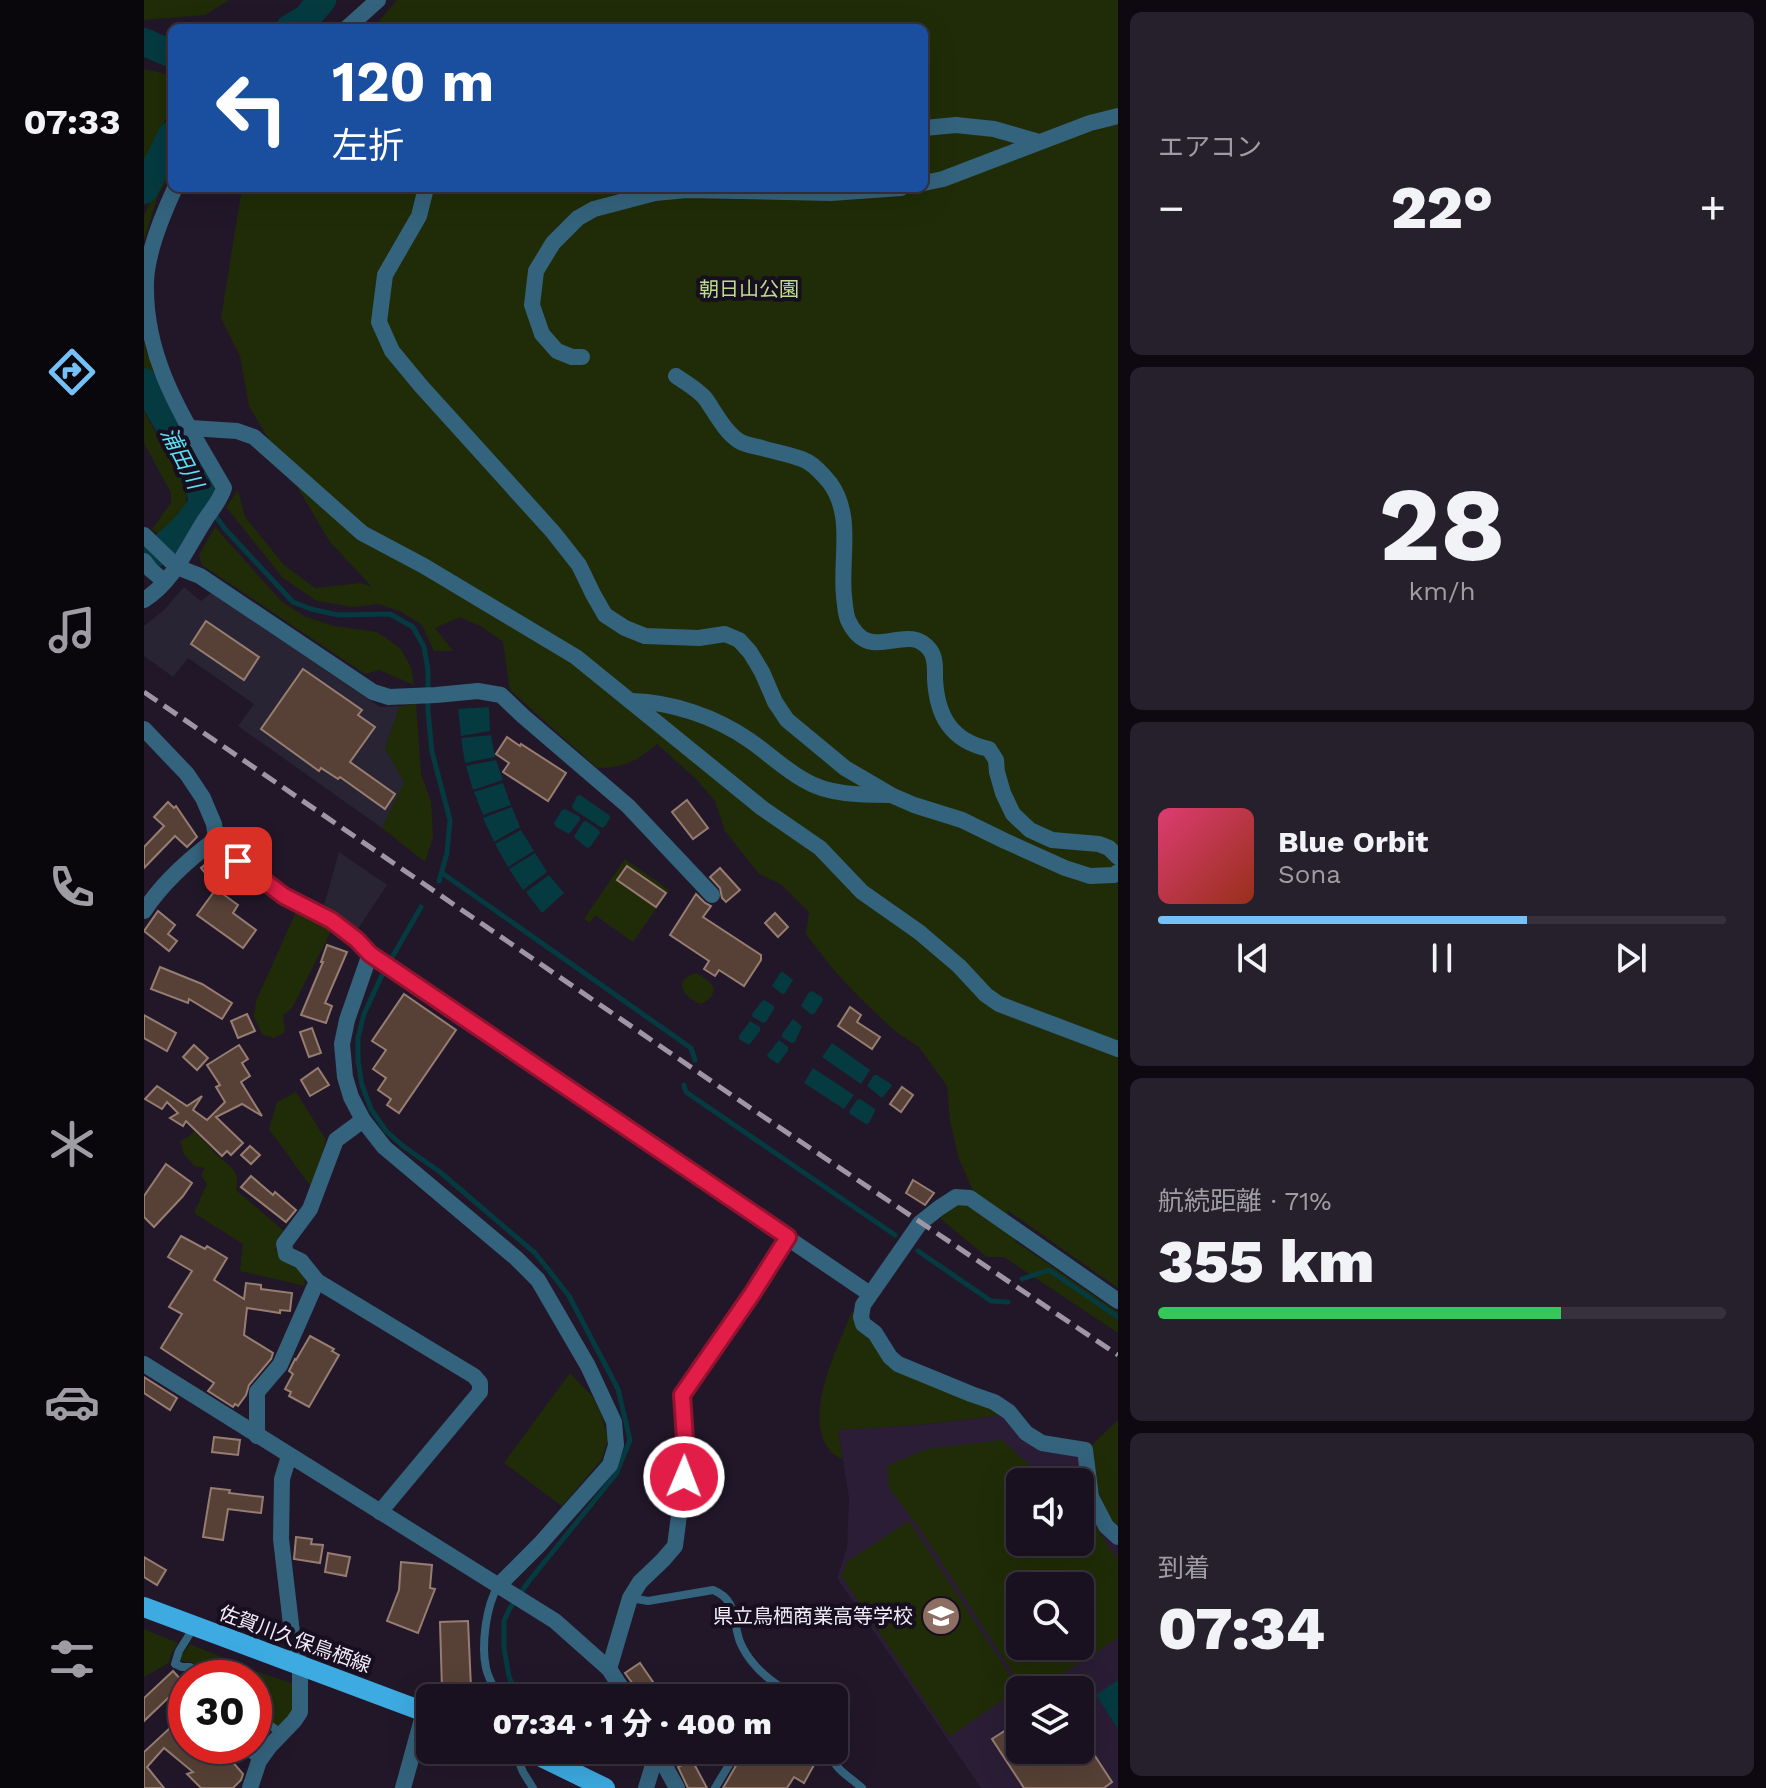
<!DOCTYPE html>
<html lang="ja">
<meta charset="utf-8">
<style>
:root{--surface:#19111f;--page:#261f2c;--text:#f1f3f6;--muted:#9f9da4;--line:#37313d;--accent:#75c0f6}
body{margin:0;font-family:"Work Sans","Noto Sans JP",sans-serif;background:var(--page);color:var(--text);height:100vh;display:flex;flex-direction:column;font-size:30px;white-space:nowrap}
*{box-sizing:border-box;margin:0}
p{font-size:26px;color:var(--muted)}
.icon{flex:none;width:44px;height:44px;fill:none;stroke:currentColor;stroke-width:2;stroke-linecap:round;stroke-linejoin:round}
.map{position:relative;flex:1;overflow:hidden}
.details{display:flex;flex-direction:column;gap:12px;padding:12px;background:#0e0911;width:648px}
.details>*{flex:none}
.guide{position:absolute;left:24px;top:24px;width:760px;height:168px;border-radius:12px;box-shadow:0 8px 32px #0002,0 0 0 2px var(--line);background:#1a4fa0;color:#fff;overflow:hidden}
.fabs{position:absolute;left:862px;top:1468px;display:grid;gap:16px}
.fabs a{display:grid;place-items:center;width:88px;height:88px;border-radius:12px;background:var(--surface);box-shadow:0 8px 32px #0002,0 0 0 2px var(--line);font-size:40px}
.speed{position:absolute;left:24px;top:1660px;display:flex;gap:16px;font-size:40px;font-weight:700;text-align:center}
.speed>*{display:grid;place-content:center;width:104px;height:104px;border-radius:50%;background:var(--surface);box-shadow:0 8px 32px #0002,0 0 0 2px var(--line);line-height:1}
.speed .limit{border:12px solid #d22;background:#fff;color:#111}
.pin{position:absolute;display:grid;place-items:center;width:68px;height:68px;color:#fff;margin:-34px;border-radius:16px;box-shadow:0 4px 12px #0006}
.me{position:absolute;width:88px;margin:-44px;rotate:1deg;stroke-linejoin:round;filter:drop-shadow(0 0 6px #0008)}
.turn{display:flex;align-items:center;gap:28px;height:168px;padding:0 32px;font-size:36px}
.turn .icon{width:104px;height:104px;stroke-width:2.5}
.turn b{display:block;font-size:56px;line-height:68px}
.big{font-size:60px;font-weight:800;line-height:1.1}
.details .tile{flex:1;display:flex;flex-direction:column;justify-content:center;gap:12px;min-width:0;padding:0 28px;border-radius:12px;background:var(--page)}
.details .dial{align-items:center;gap:0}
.dial b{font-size:104px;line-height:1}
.song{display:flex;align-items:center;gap:24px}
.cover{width:96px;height:96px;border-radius:12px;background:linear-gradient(135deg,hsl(340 70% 55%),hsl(10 70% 35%))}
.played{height:8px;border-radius:4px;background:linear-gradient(90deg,var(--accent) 65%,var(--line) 65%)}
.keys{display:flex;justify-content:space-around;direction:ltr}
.heat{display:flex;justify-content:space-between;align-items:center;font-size:44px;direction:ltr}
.charge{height:12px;border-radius:6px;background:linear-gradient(90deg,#34c759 71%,var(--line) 0)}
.trip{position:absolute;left:272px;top:1684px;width:432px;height:80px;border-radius:12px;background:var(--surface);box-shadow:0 8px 32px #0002,0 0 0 2px var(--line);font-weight:800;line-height:80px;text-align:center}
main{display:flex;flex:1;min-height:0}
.tab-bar{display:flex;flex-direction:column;width:144px;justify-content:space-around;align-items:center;background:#0a070c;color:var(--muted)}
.tab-bar .icon{width:56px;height:56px}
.tab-bar .current{color:var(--accent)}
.tab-bar b{font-size:36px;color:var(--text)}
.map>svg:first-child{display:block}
.built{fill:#2a1d35;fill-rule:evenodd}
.industrial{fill:#282434}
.green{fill:#202c07;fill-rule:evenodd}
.water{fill:#043a40}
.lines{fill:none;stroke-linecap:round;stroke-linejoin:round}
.stream{stroke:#043a40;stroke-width:5}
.river{stroke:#043a40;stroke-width:28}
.building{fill:#574136;stroke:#977d71;stroke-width:2}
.lane{stroke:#34637d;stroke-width:8}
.street{stroke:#34637d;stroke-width:16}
.primary{stroke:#3daae1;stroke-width:20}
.rail{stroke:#9e96a5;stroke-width:5;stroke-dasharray:16 8;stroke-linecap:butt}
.route-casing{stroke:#92132f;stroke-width:20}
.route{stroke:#e11d48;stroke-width:14}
.labels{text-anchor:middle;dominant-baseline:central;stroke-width:8;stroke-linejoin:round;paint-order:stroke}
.park-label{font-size:20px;fill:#bdde88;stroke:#170e20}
.poi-label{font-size:20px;fill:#f2ecf9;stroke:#170e20;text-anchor:end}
.street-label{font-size:20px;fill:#f2ecf9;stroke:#170e20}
.water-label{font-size:22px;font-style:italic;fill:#5be0f3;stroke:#170e20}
</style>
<main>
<nav class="tab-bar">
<b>07:33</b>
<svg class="icon current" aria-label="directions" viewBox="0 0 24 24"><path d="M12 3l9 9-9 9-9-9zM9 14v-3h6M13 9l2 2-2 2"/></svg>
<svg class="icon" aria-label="music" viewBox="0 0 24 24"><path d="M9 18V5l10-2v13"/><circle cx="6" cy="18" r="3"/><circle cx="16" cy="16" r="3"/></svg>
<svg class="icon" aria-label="phone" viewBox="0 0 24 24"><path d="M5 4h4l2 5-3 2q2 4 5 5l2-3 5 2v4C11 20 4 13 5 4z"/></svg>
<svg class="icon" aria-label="climate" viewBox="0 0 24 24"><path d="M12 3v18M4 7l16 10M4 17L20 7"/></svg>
<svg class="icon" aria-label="car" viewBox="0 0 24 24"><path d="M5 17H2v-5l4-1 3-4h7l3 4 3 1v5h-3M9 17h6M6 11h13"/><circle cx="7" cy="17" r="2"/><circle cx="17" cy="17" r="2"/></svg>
<svg class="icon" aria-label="filters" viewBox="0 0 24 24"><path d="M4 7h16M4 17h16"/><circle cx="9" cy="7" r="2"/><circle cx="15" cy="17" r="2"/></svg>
</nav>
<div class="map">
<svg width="974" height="1788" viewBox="0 0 974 1788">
<rect width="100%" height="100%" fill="#211729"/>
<!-- built -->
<path class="built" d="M860,1415L895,1447L935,1457L955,1523L974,1547V1788H837L693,1578L703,1548L705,1498L694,1430L784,1424ZM876,1482H936V1542H876ZM876,1586H936V1646H876ZM876,1690H936V1750H876Z"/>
<!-- industrial -->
<g class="industrial">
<path d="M40,587L57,601L67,593L236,707L256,706L241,748L261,782L238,828L94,726L110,704L44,658L29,677L0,656V626L20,610Z"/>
<path d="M195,852L243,885L211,933L179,909Z"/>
</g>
<!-- green -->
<g class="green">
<path d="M0,0H85L61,15L0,20Z"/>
<path d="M253,0H974V1288L863,1210L871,1241L974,1312V1333L860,1257H843L797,1219L799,1211L830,1193L815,1159L806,1121L803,1086L775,1047L752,1032L716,998L688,968L662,934L665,912L638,885L615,874L581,831L571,801L552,779L513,744C490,762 483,767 453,768L366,690L359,642L338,627L316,617L291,628L309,651H290L278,625L256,611L235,604L209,607L173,601L139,578L82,507L94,490L101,517L140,565L171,588L217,583L228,587L186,542L105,406L96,356L77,318L98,188H780V28H527L513,23L515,28H229Z"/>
<path d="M0,69C7,71 19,72 25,76C41,88 7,152 0,166Z"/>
<path d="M28,154V172L14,195L0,241V216Z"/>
<path d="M0,341L3,353L29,411L71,490L65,501L55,467L0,371Z"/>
<path d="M0,411L43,492L41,508L16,535L8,529L27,503V493L0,443Z"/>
<path d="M71,527L138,602L162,617L190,626L233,632L256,648L267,667L270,685L235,670L221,674L58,565L55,555Z"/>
<path d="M272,704L277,774L287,802L289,837L281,862L238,828L260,782L241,748L256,706Z"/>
<path d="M481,859L525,890L489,942L451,915L446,923L440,919Z"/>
<path d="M152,912L188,929L148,1008L139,1015L141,1032L130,1038L119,1035L110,1017L112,1001Z"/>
<path d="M552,973L566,982L570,989C568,998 565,1000 557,1004C540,998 527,980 552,973Z"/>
<path d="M152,1092L182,1140L168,1188L125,1129L133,1102Z"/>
<path d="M50,1131C58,1139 66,1148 74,1156C87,1168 96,1169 92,1190L140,1231L131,1250L159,1268L161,1286L96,1271L99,1244L50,1213L63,1184L57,1175L61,1168L50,1166L40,1154L36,1141L44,1137Z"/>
<path d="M708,1311L714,1324L749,1366L845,1406L860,1415L784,1424L694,1430L699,1460C693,1456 687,1454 684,1448C660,1409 694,1349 708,1311Z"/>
<path d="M426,1373L449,1397L457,1414L464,1439L458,1459L418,1506L360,1463Z"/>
<path d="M974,1420V1526C952,1506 951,1473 948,1445Z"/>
<path d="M858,1440L891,1470L932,1482H876V1542H936V1499L967,1551L974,1557V1638L893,1690H880L776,1529L745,1488L743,1466L783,1449ZM876,1586H936V1646H876Z"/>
<path d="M765,1521L875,1689L805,1737L697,1575L704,1561Z"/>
<path d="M0,1629L34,1643L27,1654L25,1663L0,1677Z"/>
<path d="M46,1644L114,1672L150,1684V1706L136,1730L110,1710V1678H68L47,1662L38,1661L37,1656Z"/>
</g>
<!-- water -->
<g class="water">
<path d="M345,707L346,731L317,736L314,709Z"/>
<path d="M347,735L351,757L321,763L317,738Z"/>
<path d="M352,760L359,780L329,790L322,766Z"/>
<path d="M359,783L367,805L339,815L330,792Z"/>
<path d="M436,795L465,815L466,818L461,826L458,828L429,809L428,806L433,796Z"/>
<path d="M368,807L376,827L350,842L339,818Z"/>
<path d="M421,809L436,817V820L425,834L412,827L410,823L418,810Z"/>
<path d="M442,821L455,830L456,833L446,847L443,848L431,838L430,836L439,822Z"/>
<path d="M377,830L390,851L364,867L351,844Z"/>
<path d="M391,853L403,872L379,890L365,869Z"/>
<path d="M405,875L420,893L398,913L382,892Z"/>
<path d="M639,972L649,980L641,993L638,994L628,986L636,973Z"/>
<path d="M668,991L678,997L679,1000L671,1013L668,1015L657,1006L665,992Z"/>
<path d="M621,1000L630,1006V1009L622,1022L619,1023L609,1017L608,1014L618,1001Z"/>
<path d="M649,1019L658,1026L651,1042L647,1043L638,1037V1034Z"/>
<path d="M606,1021L616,1027V1031L605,1045L595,1039V1036Z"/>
<path d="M635,1040L644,1047V1051L634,1064L625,1058L623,1055Z"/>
<path d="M688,1043L726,1070L717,1084L678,1057Z"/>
<path d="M669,1068L710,1095L700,1109L660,1083Z"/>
<path d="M730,1075H733L747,1084L748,1086L738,1098L723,1086Z"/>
<path d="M716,1099L731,1109V1111L725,1123L722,1124L706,1114L705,1111L713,1100Z"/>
<path d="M974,1680V1729L952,1695Z"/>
</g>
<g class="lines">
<!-- stream -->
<g class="stream">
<path d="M60,500L81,529L149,602L167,609L194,615L246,614L269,627L280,647L284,670V711L288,752L306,820L303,853L295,881"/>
<path d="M298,873L547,1048L551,1060"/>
<path d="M277,907L238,975L220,1014L214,1038V1061L218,1085L227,1109L242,1131L259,1146L296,1172L391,1253L411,1278L425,1296L474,1389L486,1440L472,1474L385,1581L366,1608L360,1621V1648L365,1676L373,1698"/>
<path d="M540,1085L542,1092L751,1235"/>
<path d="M774,1251L847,1301L864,1302"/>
<path d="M878,1279L905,1270L974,1317"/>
</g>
<!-- river -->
<g class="river">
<path d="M146,28L162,19L178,0"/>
<path d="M0,42L28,54"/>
<path d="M0,190L28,135"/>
<path d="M0,382L38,448L60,500C48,524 23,547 0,560"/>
</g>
</g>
<!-- building -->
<g class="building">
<path d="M62,621L115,657L100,680L47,644Z"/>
<path d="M159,669L218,710L214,715L231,727L206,762L251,794L241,809L196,777L194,779L177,768L175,771L117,729Z"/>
<path d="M363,737L376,746L377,744L422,773L404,801L359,772L365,763L352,754Z"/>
<path d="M543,800L564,828L549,839L528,812Z"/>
<path d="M24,802L30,808L32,806L53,837L43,847L31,836L0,868V847L20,826L10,817Z"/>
<path d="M73,855L85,871L70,884L57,868Z"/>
<path d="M483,866L522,893L512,907L473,880Z"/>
<path d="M576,868L596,890L582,902L578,898L576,888L566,877Z"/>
<path d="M72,889L94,905L89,913L112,930L99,948L53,915Z"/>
<path d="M552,894L561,903L567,906L559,917L617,955V960L600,986L575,970L571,976L560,969L565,961L526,935Z"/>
<path d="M14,911L31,925L24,934L33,941L25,951L0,931Z"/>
<path d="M631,913L644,927L634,937L621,923Z"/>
<path d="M183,945L203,952L181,1003L188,1006L182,1023L157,1015L179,962H177Z"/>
<path d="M16,967L58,984L88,1003L78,1019L45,999L44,1003L7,989Z"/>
<path d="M260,994L312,1030L255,1113L243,1105L247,1099L234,1090L242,1078L229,1069L242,1050L228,1041Z"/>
<path d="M706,1007L717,1015L713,1022L736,1037L728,1049L694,1026Z"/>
<path d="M103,1014L111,1031L94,1038L87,1021Z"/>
<path d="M0,1015L32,1033L23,1051L0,1038Z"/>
<path d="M168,1028L177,1053L165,1057L156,1032Z"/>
<path d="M50,1045L64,1058L53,1070L39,1057Z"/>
<path d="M95,1045L104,1059L98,1063L106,1076L97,1082L118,1116L98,1104L72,1117L99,1143L87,1155L83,1151L78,1156L42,1121L39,1126L26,1118L34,1113L23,1102L18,1109L1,1099L13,1086L43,1106L58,1096L49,1110L63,1120L81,1102L72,1087L76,1085L63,1065Z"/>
<path d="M174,1068L185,1085L166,1096L157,1080Z"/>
<path d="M758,1087L769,1095L757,1112L746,1104Z"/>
<path d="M106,1146L116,1155L107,1164L97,1155Z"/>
<path d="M22,1164L48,1183L39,1196L10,1227L0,1217V1196Z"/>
<path d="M107,1176L129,1195L131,1192L152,1210L142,1222L97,1187Z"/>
<path d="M769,1180L790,1193L781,1205L762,1193Z"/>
<path d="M37,1236L61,1249L63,1246L83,1258L70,1280L100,1299L102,1283L117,1285V1289L148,1293L146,1311L136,1310V1313L103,1308L100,1335L129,1353L127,1359L105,1385L102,1395L94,1406L91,1404L89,1407L64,1391L70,1383L17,1348L38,1314L25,1307L48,1271L24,1257Z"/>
<path d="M166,1336L190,1349L188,1351L195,1355L165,1407L145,1396L147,1392L141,1389L149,1374L145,1371L151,1359L152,1360Z"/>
<path d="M0,1377L33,1398L26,1410L0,1393Z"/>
<path d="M70,1437L96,1440L94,1455L68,1452Z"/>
<path d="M67,1488L86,1490L85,1493L119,1497L117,1513L84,1509L79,1540L59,1537Z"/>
<path d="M152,1537L168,1539L167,1544L179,1545L176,1563L150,1559Z"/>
<path d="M184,1553L206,1557L202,1576L181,1572Z"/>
<path d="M0,1557L22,1570L13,1585L0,1577Z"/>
<path d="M257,1562L288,1565L286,1588L291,1589L274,1633L243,1621L255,1590Z"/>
<path d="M324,1621L327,1688L298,1689L296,1622Z"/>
<path d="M496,1663L509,1682L494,1691L481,1673Z"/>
<path d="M29,1671L40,1683L0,1721V1698Z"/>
<path d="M42,1713V1746H55L71,1759L76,1754L82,1761L87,1760L99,1774L97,1780L89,1788H57L43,1774L49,1772L20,1748L3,1767L20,1788H0V1752Z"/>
<path d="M876,1721V1750H936V1733L968,1782L960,1788H880L848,1739Z"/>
<path d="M601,1750H611L630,1762L637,1750H672L670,1765L660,1783L650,1777L643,1788H579Z"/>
<path d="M548,1760L563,1788H544L534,1767Z"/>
</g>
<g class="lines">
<!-- lane -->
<g class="lane">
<path d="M354,1586C342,1606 337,1645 342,1668C344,1678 351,1689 355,1698"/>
<path d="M487,1598L504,1601L569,1590C594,1600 588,1620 596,1642C599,1649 604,1657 609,1663C621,1678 637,1687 653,1698"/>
<path d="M50,1627L35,1651L31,1664L38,1667H46L61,1678"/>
<path d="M110,1714L137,1733"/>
<path d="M97,1746L115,1761"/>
<path d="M370,1750L379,1772L389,1788"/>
<path d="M549,1750H553"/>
<path d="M685,1750C690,1770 704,1775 718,1788"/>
<path d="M571,1788L594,1750"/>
</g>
<!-- street -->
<g class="street">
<path d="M203,28L234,0"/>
<path d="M780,128L812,125L850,129L895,142"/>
<path d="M780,183L799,179L946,123L974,116"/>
<path d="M282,188L275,216L241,275L235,322L248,351L277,386L409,532L435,565L449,594L461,615L481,628L501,636L555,638L581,634L595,640L606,652L618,672L631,702L643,720L701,768L747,795L770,805L818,820L861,841L921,868L946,876L970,875L974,872"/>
<path d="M438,357H428L413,351L398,334L388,305L392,271L409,243L434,218L450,209L511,193L543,190L687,193L757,188"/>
<path d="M532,376C542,383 553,389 561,398C571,412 580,431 595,441C601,445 610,446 618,448C630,452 655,456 664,462C671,466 681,477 686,483C710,516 696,559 700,596C701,604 701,612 704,620C726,668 762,619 786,650C792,658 791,669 791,679C793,716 807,741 845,749L852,760L853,772L859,793L869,814L886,830L908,840L955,844L965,848L974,857"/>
<path d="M47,428L93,431L110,437L218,533L280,566L432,657L618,808L676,848L718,892L775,932L815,966L842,995L855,1004L974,1049"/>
<path d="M0,535L33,567L56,576L229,692L245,697L292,695L334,691L357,695L379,716L484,806L568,895"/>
<path d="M0,561L7,570L20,581"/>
<path d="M0,600C30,581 42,549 61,520C68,509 76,501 80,488C42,421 0,363 2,282C3,252 18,216 31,188"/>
<path d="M488,701C528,702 572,717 605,740C623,752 640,769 660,780C684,795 718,795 745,795"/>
<path d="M0,729L43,774L59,798L70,824L72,839L94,861L140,896L187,920L213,940L226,954L726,1294"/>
<path d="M0,911C19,882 45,859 72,839"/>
<path d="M226,954L203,1020L198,1044L201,1077L207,1097L219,1120L240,1147L372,1258L394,1280L444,1366L470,1422L472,1445L466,1465L396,1544L354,1586"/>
<path d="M219,1120L192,1140L166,1209L140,1244L142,1254L157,1261L173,1281L330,1376L336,1383V1392L236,1512"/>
<path d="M974,1301L826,1198L812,1197L795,1208L776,1223L719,1305L717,1317L719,1324L731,1333L746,1357L754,1364L827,1394L850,1402L865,1412L882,1433L898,1443L941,1450L947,1497L962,1526L974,1537"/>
<path d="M0,1364L411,1621L465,1669L484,1698"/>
<path d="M113,1436V1392L136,1365L173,1281"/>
<path d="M465,1669L486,1598L496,1582L519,1560L531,1546L540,1477L541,1439L538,1395L608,1294L644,1237"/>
<path d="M512,1750L533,1788"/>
<path d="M106,1788L115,1761L125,1747L150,1721L156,1712V1667L148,1633L137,1539L138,1479L145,1456"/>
<path d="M259,1788L280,1712"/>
<path d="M502,1788L513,1752"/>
</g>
<!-- primary -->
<g class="primary">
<path d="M0,1607L286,1714"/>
<path d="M383,1750L461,1788"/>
</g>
<!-- rail -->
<path class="rail" d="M0,692L605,1107L974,1355"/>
</g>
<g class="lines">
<!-- route casing -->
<g class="route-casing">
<path id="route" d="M94,861L140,896L187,920L213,940L226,954L644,1237L608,1294L538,1395L541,1439L540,1477"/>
</g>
<!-- route -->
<use href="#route" class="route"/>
</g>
<!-- icons -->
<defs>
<g id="school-disc" transform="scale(2)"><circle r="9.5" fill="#8d6e63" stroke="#170e20"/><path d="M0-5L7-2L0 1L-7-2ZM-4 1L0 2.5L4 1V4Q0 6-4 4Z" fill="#fff"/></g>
</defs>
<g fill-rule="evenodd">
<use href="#school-disc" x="797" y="1616"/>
</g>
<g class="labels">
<!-- park labels -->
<g class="park-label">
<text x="605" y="289">朝日山公園</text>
</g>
<!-- poi labels -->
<g class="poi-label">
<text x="769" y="1616">県立鳥栖商業高等学校</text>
</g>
<!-- street labels -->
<g class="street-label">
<text transform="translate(151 1639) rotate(20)">佐賀川久保鳥栖線</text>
</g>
<!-- water labels -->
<g class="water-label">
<text transform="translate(38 458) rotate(63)">浦田川</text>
</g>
</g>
</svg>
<div class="fabs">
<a><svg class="icon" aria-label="sound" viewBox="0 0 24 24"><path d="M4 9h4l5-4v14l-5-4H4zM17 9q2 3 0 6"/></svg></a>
<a><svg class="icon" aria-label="search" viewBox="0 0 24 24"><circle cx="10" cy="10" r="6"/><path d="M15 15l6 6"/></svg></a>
<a><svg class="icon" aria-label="layers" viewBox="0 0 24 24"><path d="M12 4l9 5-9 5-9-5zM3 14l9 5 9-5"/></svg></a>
</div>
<div class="speed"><div class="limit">30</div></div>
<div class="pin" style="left:94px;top:861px;background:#d93025"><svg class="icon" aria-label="arrive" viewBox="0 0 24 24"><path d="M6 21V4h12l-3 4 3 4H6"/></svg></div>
<svg class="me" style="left:540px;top:1477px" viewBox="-20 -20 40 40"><circle r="17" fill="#e11d48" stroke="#fff" stroke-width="3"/><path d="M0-11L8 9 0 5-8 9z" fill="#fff"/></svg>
<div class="trip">07:34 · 1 分 · 400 m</div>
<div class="guide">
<div class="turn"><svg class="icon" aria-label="left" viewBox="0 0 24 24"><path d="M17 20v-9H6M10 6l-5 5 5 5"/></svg><div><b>120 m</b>左折</div></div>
</div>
</div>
<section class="details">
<div class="tile"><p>エアコン</p>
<div class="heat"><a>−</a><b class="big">22°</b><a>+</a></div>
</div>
<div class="tile dial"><b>28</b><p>km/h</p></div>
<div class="tile">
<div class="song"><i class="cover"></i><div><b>Blue Orbit</b><p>Sona</p></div></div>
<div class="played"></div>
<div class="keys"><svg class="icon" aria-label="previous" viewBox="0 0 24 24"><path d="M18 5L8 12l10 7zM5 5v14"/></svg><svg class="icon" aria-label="pause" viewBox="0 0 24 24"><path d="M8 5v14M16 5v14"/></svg><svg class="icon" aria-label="next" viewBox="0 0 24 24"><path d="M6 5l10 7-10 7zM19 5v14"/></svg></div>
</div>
<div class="tile"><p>航続距離 · 71%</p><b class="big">355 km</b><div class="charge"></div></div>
<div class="tile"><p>到着</p><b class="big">07:34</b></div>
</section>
</main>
